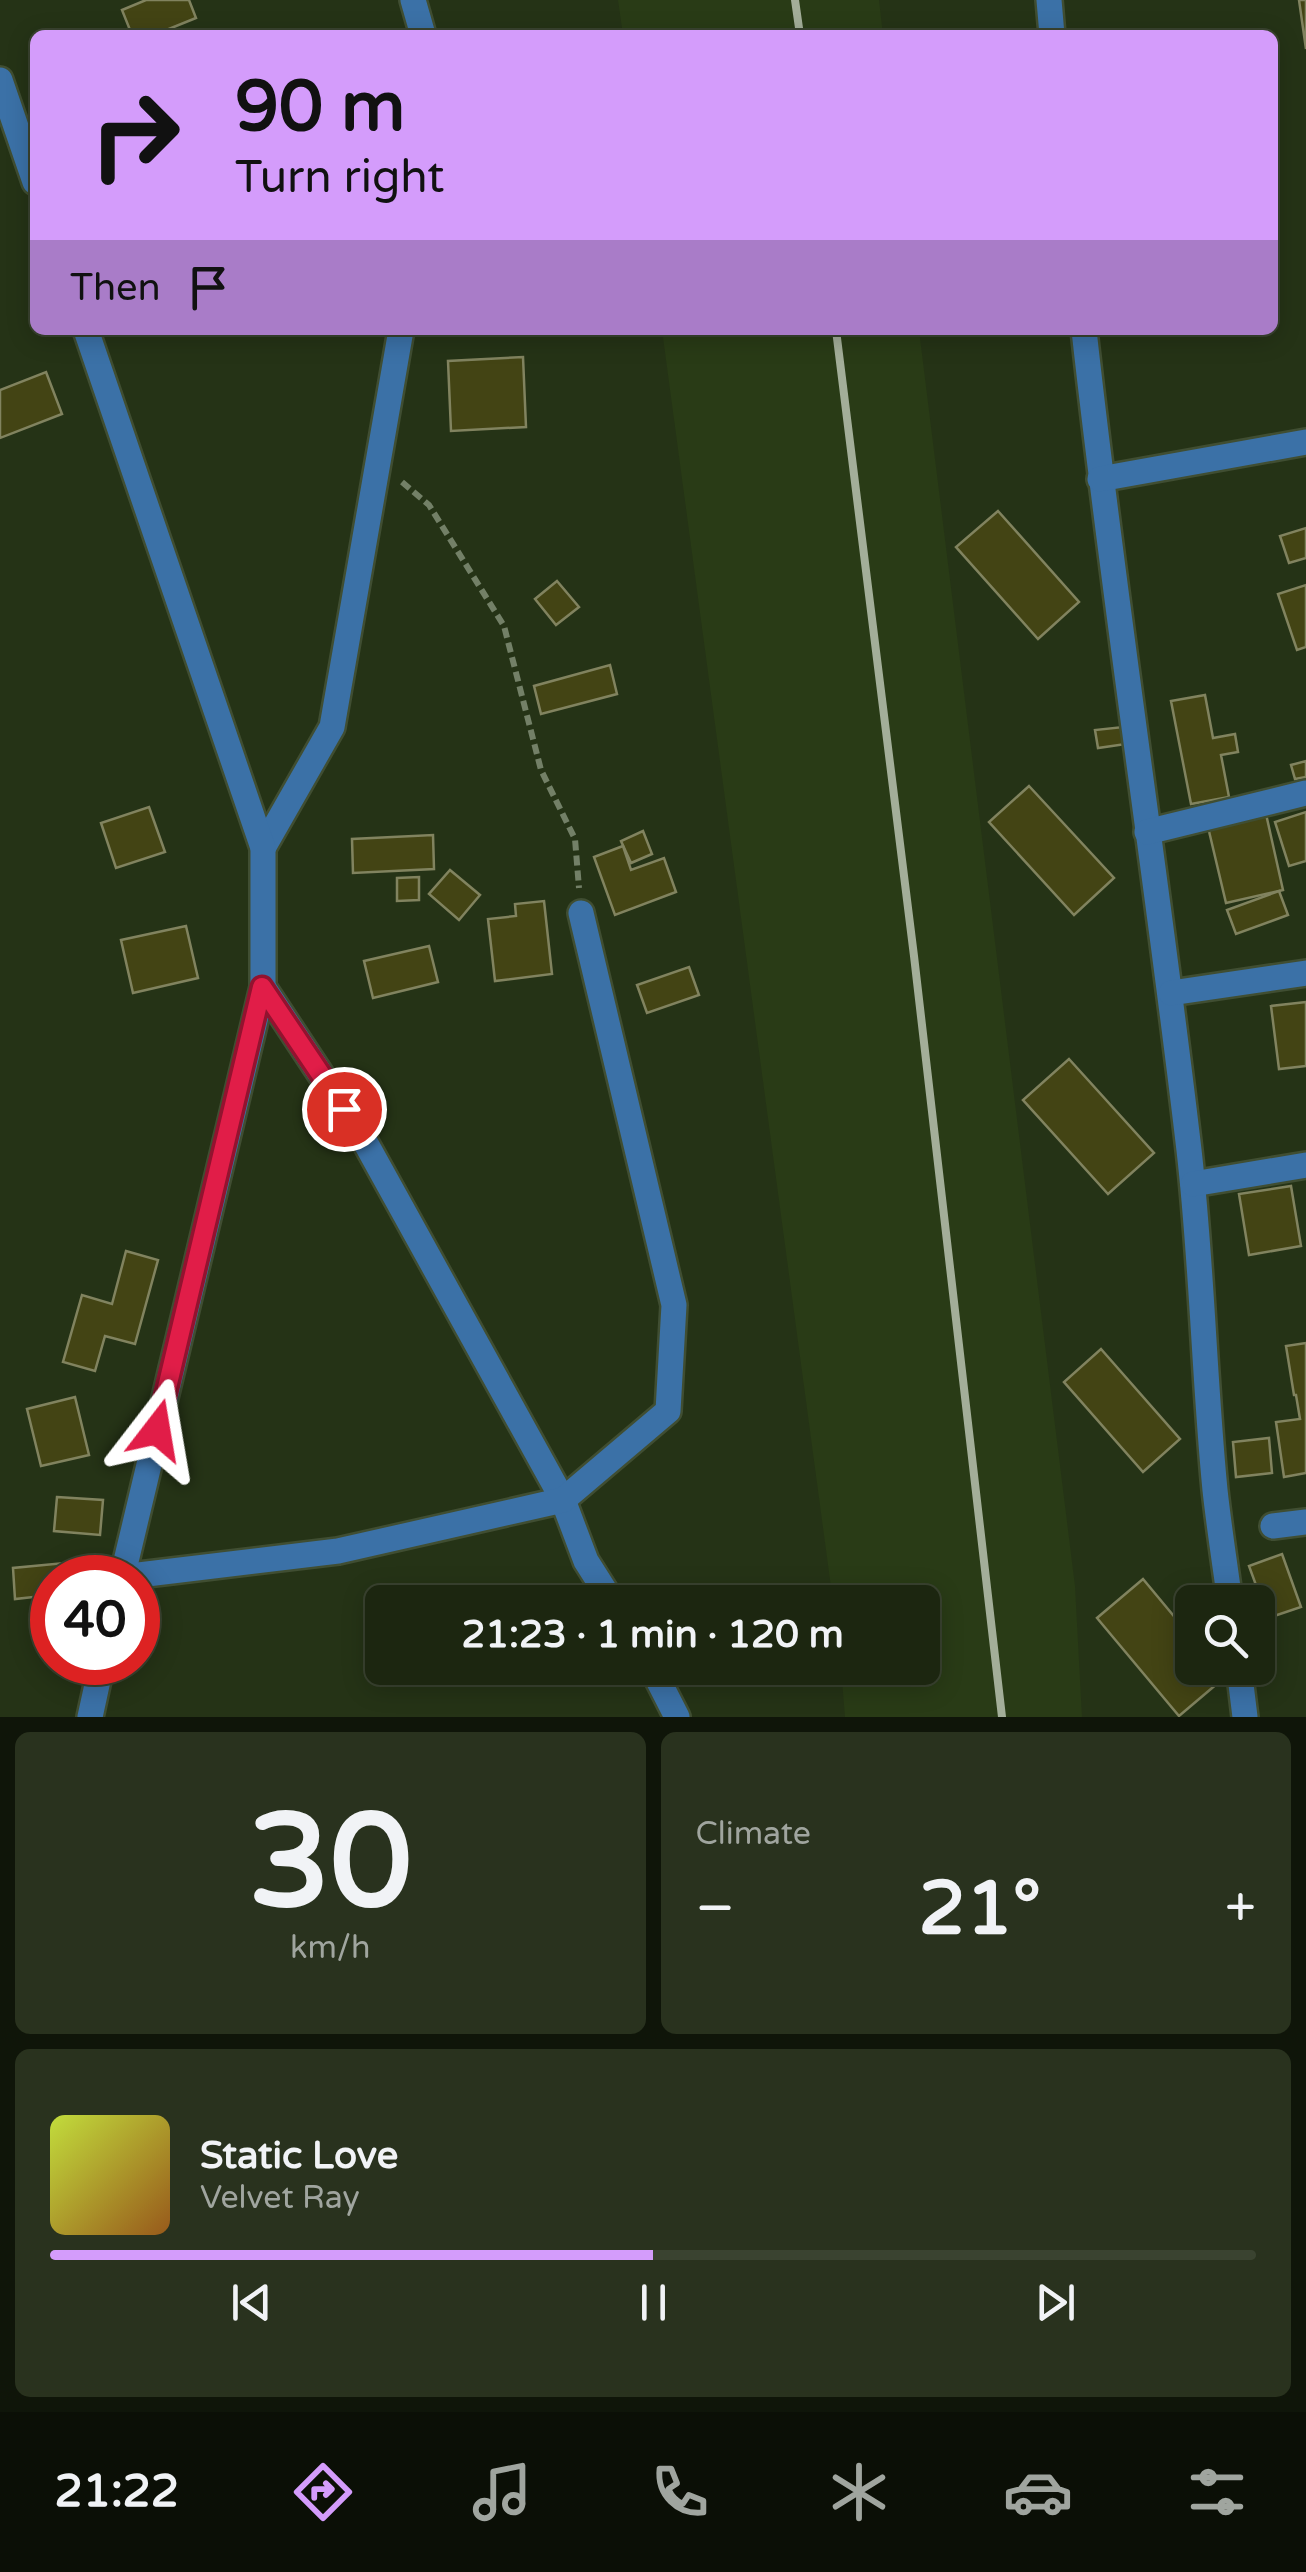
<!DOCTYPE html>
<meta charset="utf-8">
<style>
:root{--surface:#1c2610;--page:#29321e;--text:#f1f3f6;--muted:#a0a59f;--line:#3a4330;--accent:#d49cfb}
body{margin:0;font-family:"Varela Round",sans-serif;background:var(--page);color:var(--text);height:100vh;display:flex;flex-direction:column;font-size:38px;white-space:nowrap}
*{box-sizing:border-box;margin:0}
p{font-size:32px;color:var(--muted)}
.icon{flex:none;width:55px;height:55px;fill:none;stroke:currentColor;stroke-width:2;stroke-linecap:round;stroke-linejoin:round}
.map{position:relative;height:1717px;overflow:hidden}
.side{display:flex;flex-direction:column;gap:15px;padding:15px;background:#0f1509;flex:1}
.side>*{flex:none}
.banner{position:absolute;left:30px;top:30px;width:1248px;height:305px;border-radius:15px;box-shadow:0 5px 25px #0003,0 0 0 2px var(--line);background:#d49cfb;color:#111;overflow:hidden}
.controls{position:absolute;left:1175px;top:1585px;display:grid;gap:20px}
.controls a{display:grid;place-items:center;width:100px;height:100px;border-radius:15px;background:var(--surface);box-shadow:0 5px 25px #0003,0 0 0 2px var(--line);font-size:50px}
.speed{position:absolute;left:30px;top:1555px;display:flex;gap:20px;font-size:50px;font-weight:700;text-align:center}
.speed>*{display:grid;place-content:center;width:130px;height:130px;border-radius:50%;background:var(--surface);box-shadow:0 5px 25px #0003,0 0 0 2px var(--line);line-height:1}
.speed .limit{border:15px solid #d22;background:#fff;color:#111}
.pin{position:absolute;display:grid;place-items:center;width:85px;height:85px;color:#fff;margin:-42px;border:5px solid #fff;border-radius:50%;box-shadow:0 2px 10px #0007}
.me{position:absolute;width:110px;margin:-55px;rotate:14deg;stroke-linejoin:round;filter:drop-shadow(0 0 8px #0008)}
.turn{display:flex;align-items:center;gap:35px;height:210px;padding:0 40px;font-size:45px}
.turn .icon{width:130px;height:130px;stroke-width:2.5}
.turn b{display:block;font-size:70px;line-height:85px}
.then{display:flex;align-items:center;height:95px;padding:0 40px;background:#0003;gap:20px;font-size:38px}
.big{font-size:75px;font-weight:700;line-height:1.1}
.side .card{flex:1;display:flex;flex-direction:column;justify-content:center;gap:15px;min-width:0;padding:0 35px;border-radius:15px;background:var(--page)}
.side .dial{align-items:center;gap:0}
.dial b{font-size:130px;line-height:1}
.song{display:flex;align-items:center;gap:30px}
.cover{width:120px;height:120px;border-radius:15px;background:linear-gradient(135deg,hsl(70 70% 55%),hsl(30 70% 35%))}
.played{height:10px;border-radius:5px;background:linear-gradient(90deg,var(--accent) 50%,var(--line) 50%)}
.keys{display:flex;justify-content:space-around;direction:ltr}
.heat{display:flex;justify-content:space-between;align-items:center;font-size:55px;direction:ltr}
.side .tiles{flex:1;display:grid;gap:15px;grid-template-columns:1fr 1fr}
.card:last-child{grid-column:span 2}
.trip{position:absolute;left:365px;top:1585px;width:575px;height:100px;border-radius:15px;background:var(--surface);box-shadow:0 5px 25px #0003,0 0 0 2px var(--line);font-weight:700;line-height:100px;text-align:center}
.dock{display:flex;height:160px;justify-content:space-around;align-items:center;background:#0b0f06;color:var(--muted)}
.dock .icon{width:70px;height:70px}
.dock .active{color:var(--accent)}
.dock b{font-size:45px;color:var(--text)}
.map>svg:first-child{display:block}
.built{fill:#293b16}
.building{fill:#434414;stroke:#81835f;stroke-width:2.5}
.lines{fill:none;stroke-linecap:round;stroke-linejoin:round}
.minor-casing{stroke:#404e32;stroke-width:30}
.tertiary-casing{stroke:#404e32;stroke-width:30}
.path{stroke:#738067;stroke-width:6;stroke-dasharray:10 5;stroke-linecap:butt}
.minor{stroke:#3b71a7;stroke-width:25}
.tertiary{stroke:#3b71a7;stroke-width:25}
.rail{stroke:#a3ae99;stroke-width:8}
.route-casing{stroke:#92132f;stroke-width:25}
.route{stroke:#e11d48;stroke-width:18}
</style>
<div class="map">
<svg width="1306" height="1717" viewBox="0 0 1306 1717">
<rect width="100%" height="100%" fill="#253316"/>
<!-- built -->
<g class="built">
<path d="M618,0H879L883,35H623Z"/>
<path d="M662,330H919L1075,1586L1082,1717H845L841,1668H922V1602H833Z"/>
</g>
<!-- building -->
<g class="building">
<path d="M146,0H189L196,18L154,35H132L122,10Z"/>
<path d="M1299,0H1306V49Z"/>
<path d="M523,357L526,427L451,431L448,361Z"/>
<path d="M46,372L62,414L0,438V390Z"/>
<path d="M998,511L1079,602L1038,639L956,547Z"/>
<path d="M1306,528V558L1289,563L1280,536Z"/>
<path d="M557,581L579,607L556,625L535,599Z"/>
<path d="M1306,585V647L1297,650L1278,594Z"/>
<path d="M610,665L617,694L541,714L534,686Z"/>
<path d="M1205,695L1213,738L1235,734L1238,752L1221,755L1229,797L1191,804L1171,701Z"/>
<path d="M1123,727L1126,744L1098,748L1095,730Z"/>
<path d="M1306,761V777L1295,779L1291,765Z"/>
<path d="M1029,786L1114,878L1074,915L989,822Z"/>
<path d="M149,807L165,852L116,868L101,823Z"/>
<path d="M1306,812V861L1289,866L1275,822Z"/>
<path d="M1266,814L1283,890L1226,903L1208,827Z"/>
<path d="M643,831L652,854L631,863L621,841Z"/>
<path d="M433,835L434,869L353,873L352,839Z"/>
<path d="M623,846L631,870L664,858L676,892L615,915L594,857Z"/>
<path d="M450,870L480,895L459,920L429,894Z"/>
<path d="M419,877V900L397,901V878Z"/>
<path d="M1279,891L1288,915L1236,934L1227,910Z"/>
<path d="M544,901L552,974L495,981L488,919L516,916L515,904Z"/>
<path d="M186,926L198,978L133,993L121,940Z"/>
<path d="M429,946L438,982L373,998L364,961Z"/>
<path d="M689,967L699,995L647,1013L637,985Z"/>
<path d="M1306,1002V1066L1279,1069L1271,1006Z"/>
<path d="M1069,1059L1154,1153L1108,1194L1023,1100Z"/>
<path d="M1291,1186L1301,1246L1249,1255L1239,1194Z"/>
<path d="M126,1251L158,1260L135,1344L105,1336L95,1371L63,1362L82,1295L112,1304Z"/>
<path d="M1306,1343V1473L1284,1477L1276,1422L1300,1419L1296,1395H1294L1286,1346Z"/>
<path d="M1101,1349L1180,1439L1143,1472L1064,1382Z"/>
<path d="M75,1397L89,1455L41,1466L27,1409Z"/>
<path d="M1269,1438L1272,1473L1236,1477L1233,1442Z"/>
<path d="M57,1497L103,1500L100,1535L54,1531Z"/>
<path d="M1282,1554L1301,1607L1268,1618L1249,1566Z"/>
<path d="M75,1562L76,1578H52V1595L15,1599L13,1568Z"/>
<path d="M1143,1579L1192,1638V1668H1217L1225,1677L1179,1716L1097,1618Z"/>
</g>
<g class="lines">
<!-- minor casing -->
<g class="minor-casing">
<g id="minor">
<path d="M413,0L423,35"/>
<path d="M1049,0L1052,35"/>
<path d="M1084,330C1114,604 1157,876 1189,1150C1202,1263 1204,1377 1215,1490C1219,1527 1225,1565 1230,1602"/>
<path d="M1100,479L1306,442"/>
<path d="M1147,832L1306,793"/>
<path d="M263,848L332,727L401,330"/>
<path d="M263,987L364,1140L563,1500L586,1561L612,1602"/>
<path d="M1171,993L1306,973"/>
<path d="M1193,1184L1306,1165"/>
<path d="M1273,1526L1306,1522"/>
<path d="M122,1577L338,1551L563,1500L668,1411L674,1305L581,913"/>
<path d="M652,1668L677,1717"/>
<path d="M1239,1668L1245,1717"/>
</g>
</g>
<!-- tertiary casing -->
<g class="tertiary-casing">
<g id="tertiary">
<path d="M0,80L35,182"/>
<path d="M86,330L263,848V987L122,1578"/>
<path d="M90,1717L102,1662"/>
</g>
</g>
<!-- path -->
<path class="path" d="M402,482L429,505L504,626L541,770L575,839L579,888"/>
<!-- minor -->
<use href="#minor" class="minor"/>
<!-- tertiary -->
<use href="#tertiary" class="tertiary"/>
<!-- rail -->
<g class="rail">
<path d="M795,0L800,35"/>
<path d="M836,330L914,956L1002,1717"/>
</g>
</g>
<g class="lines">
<!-- route casing -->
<g class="route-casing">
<path id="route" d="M157,1430L262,987L344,1109"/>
</g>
<!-- route -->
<use href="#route" class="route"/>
</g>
</svg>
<div class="controls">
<a><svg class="icon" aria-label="search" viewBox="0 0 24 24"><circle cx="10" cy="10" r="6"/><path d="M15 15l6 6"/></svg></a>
</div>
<div class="speed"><div class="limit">40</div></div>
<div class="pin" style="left:344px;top:1109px;background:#d93025"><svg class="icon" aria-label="arrive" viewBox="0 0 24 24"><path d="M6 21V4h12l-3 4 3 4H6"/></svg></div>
<svg class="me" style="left:157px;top:1430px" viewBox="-20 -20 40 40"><path d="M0-17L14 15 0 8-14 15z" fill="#e11d48" stroke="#fff" stroke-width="4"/></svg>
<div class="trip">21:23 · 1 min · 120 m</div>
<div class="banner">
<div class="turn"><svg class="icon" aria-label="right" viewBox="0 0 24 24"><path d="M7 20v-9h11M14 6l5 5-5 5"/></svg><div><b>90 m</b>Turn right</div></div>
<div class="then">Then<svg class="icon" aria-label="arrive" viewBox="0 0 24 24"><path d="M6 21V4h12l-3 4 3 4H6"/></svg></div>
</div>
</div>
<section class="side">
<div class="tiles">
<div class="card dial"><b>30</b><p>km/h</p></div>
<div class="card"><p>Climate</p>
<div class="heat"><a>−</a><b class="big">21°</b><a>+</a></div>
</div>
<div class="card">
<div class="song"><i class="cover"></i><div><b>Static Love</b><p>Velvet Ray</p></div></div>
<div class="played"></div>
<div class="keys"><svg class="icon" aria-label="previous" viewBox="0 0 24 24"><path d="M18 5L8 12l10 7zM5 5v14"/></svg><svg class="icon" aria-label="pause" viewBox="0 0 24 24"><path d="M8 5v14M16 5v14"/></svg><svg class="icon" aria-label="next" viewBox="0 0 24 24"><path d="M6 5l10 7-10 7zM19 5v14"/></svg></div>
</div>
</div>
</section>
<nav class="dock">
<b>21:22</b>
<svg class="icon active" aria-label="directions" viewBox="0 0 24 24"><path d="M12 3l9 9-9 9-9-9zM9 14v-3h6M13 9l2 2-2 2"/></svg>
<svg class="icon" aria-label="music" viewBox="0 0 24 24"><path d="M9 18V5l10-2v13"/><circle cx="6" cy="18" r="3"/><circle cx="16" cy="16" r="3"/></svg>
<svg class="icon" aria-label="phone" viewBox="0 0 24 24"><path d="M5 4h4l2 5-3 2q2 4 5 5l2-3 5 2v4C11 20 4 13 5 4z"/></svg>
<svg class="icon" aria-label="climate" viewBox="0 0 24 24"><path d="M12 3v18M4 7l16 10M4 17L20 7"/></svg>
<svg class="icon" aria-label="car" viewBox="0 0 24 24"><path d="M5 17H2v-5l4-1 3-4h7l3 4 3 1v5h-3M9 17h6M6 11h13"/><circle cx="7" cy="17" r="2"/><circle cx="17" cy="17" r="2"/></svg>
<svg class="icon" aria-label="filters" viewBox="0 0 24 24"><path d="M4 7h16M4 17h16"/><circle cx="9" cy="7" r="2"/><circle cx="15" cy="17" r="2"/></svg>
</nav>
